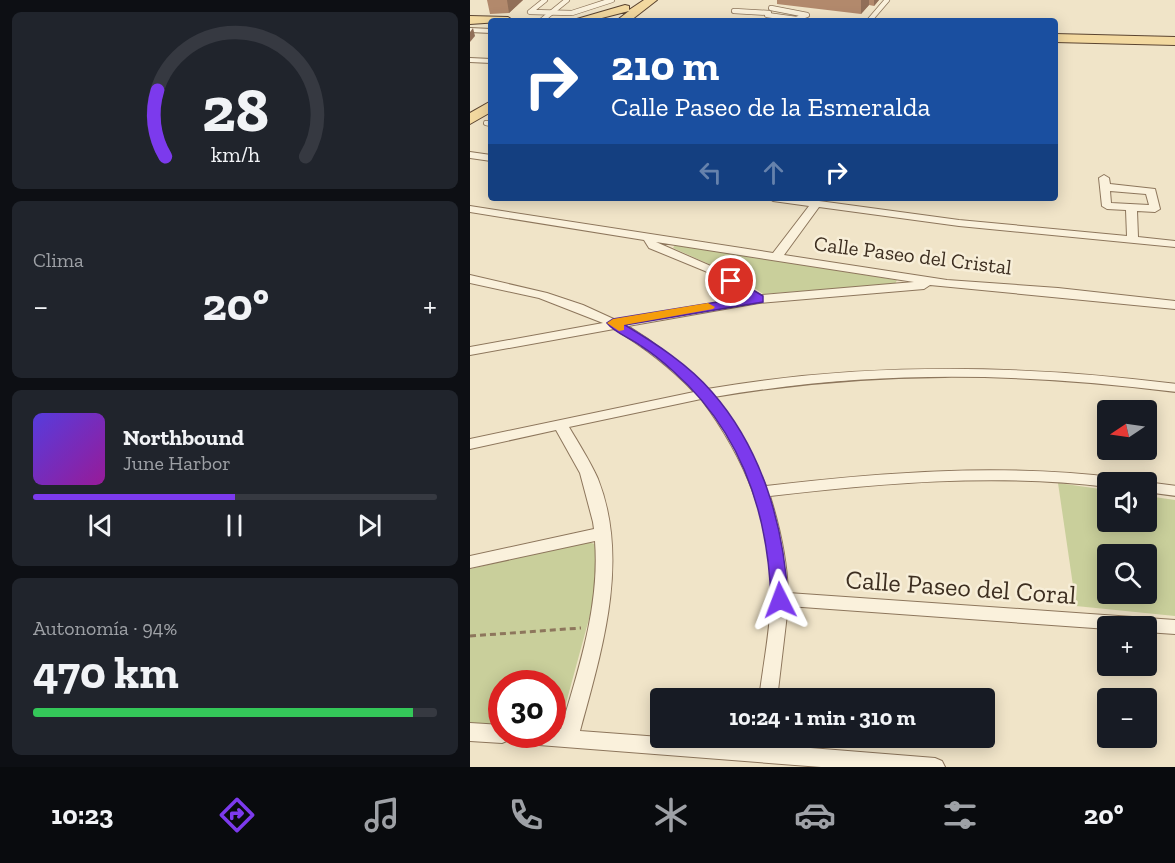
<!DOCTYPE html>
<html lang="es">
<meta charset="utf-8">
<style>
:root{--surface:#171b24;--page:#20242c;--text:#f1f3f6;--muted:#9ea1a6;--line:#363941;--accent:#7c3aed}
body{margin:0;font-family:"Zilla Slab",serif;background:var(--page);color:var(--text);height:100vh;display:flex;flex-direction:column;font-size:22px;white-space:nowrap}
*{box-sizing:border-box;margin:0}
p{font-size:20px;color:var(--muted)}
.icon{flex:none;width:33px;height:33px;fill:none;stroke:currentColor;stroke-width:2;stroke-linecap:round;stroke-linejoin:round}
.map{position:relative;flex:1;overflow:hidden}
.panel{display:flex;flex-direction:column;gap:12px;padding:12px;background:#0d0f14;width:470px}
.panel>*{flex:none}
.guide{position:absolute;left:18px;top:18px;width:570px;height:183px;border-radius:6px;box-shadow:0 3px 15px #0003;background:#1a4fa0;color:#fff;overflow:hidden}
.needle{width:39px;rotate:257deg}
.tools{position:absolute;left:627px;top:400px;display:grid;gap:12px}
.tools a{display:grid;place-items:center;width:60px;height:60px;border-radius:6px;background:var(--surface);box-shadow:0 3px 15px #0003;font-size:30px}
.speed{position:absolute;left:18px;top:670px;display:flex;gap:12px;font-size:30px;font-weight:700;text-align:center}
.speed>*{display:grid;place-content:center;width:78px;height:78px;border-radius:50%;background:var(--surface);box-shadow:0 3px 15px #0003;line-height:1}
.speed .limit{border:9px solid #d22;background:#fff;color:#111}
.pin{position:absolute;display:grid;place-items:center;width:51px;height:51px;color:#fff;margin:-26px;border:3px solid #fff;border-radius:50%;box-shadow:0 2px 6px #0007}
.me{position:absolute;width:66px;margin:-33px;rotate:357deg;stroke-linejoin:round;filter:drop-shadow(0 0 4px #0008)}
.turn{display:flex;align-items:center;gap:21px;height:126px;padding:0 24px;font-size:27px}
.turn .icon{width:78px;height:78px;stroke-width:2.5}
.turn b{display:block;font-size:42px;line-height:51px}
.lanes{display:flex;align-items:center;height:57px;padding:0 24px;background:#0003;justify-content:center;gap:30px;direction:ltr}
.lanes .off{opacity:.35}
.big{font-size:45px;font-weight:700;line-height:1.1}
.panel .tile{flex:1;display:flex;flex-direction:column;justify-content:center;gap:9px;min-width:0;padding:0 21px;border-radius:9px;background:var(--page)}
.panel .dial{align-items:center;gap:0}
.dial svg{height:156px;overflow:visible;fill:none;stroke:var(--line);stroke-width:7;stroke-linecap:round;text-anchor:middle}
.dial text{fill:var(--text);stroke:none}
.song{display:flex;align-items:center;gap:18px}
.cover{width:72px;height:72px;border-radius:9px;background:linear-gradient(135deg,hsl(250 70% 55%),hsl(300 70% 35%))}
.played{height:6px;border-radius:3px;background:linear-gradient(90deg,var(--accent) 50%,var(--line) 50%)}
.keys{display:flex;justify-content:space-around;direction:ltr}
.heat{display:flex;justify-content:space-between;align-items:center;font-size:33px;direction:ltr}
.charge{height:9px;border-radius:4px;background:linear-gradient(90deg,#34c759 94%,var(--line) 0)}
.trip{position:absolute;left:180px;top:688px;width:345px;height:60px;border-radius:6px;background:var(--surface);box-shadow:0 3px 15px #0003;font-weight:700;line-height:60px;text-align:center}
.tabs{display:flex;height:96px;justify-content:space-around;align-items:center;background:#090b0e;color:var(--muted)}
.tabs .icon{width:42px;height:42px}
.tabs .current{color:var(--accent)}
.tabs b{font-size:27px;color:var(--text)}
main{display:flex;flex:1;min-height:0}
.map>svg:first-child{display:block}
.green{fill:#c9cf9b;fill-rule:evenodd}
.lines{fill:none;stroke-linecap:round;stroke-linejoin:round}
.lane-casing{stroke:#8d765c;stroke-width:6}
.street-casing{stroke:#8d765c;stroke-width:2}
.primary-casing{stroke:#5b4430;stroke-width:2}
.path{stroke:#8d765c;stroke-width:3;stroke-dasharray:6 4;stroke-linecap:butt}
.lane{stroke:#faf1dc;stroke-width:4.5}
.street{fill:#faf1dc;fill-rule:evenodd}
.primary{fill:#f3d9a0;fill-rule:evenodd}
.wall{fill:#b2896c}
.shaded-wall{fill:#916f58}
.route{fill:#7c3aed;stroke:#51269a;stroke-width:1.5}
.slow{fill:#f59e0b}
.labels{text-anchor:middle;dominant-baseline:central;stroke-width:5;stroke-linejoin:round;paint-order:stroke}
.street-label{font-size:21px;fill:#3d2e20;stroke:#f7eed8}
.near-street-label{font-size:26px;fill:#3d2e20;stroke:#f7eed8}
</style>
<main>
<section class="panel">
<div class="tile dial"><svg viewBox="0 0 100 80">
<path d="M14 69A42 42 0 1 1 86 69"/>
<path d="M14 69A42 42 0 0 1 10 35" stroke="#7c3aed"/>
<text x="50" y="56" font-size="32" font-weight="700">28</text>
<text x="50" y="72" font-size="11">km/h</text>
</svg></div>
<div class="tile"><p>Clima</p>
<div class="heat"><a>−</a><b class="big">20°</b><a>+</a></div>
</div>
<div class="tile">
<div class="song"><i class="cover"></i><div><b>Northbound</b><p>June Harbor</p></div></div>
<div class="played"></div>
<div class="keys"><svg class="icon" aria-label="previous" viewBox="0 0 24 24"><path d="M18 5L8 12l10 7zM5 5v14"/></svg><svg class="icon" aria-label="pause" viewBox="0 0 24 24"><path d="M8 5v14M16 5v14"/></svg><svg class="icon" aria-label="next" viewBox="0 0 24 24"><path d="M6 5l10 7-10 7zM19 5v14"/></svg></div>
</div>
<div class="tile"><p>Autonomía · 94%</p><b class="big">470 km</b><div class="charge"></div></div>
</section>
<div class="map">
<svg width="706" height="767" viewBox="0 0 706 767">
<rect width="100%" height="100%" fill="#f0e4c8"/>
<!-- green -->
<g class="green">
<path d="M205,245L427,280L425,284L293,294L268,277L203,248Z"/>
<path d="M588,483L637,490L638,522H676L677,496L705,500V616L606,606ZM638,555H676V594H638Z"/>
<path d="M118,542L125,544L126,593L89,729H83L82,684H32L31,727L0,725V569Z"/>
</g>
<g class="lines">
<!-- lane casing -->
<g class="lane-casing">
<g id="lane">
<path d="M75,0L60,12L102,13L142,0"/>
<path d="M264,11L299,13"/>
<path d="M297,15L326,19L337,15L301,8"/>
<path d="M71,21L97,0"/>
<path d="M399,21L417,0"/>
<path d="M16,123L21,124"/>
</g>
</g>
<!-- street casing -->
<g class="street-casing">
<g id="street">
<path d="M0,28L21,29V33L0,32Z"/>
<path d="M0,58L21,59V63L0,62Z"/>
<path d="M0,152L21,155V161L0,158Z"/>
<path d="M634,175L639,178L640,184L685,189L690,209L685,212L667,211L668,237L706,241V247L489,226L349,207L314,255L477,280L588,288L706,301V309L460,285L454,289L289,303L158,326C188,344 213,365 237,389C394,362 549,364 706,384V392C547,372 402,370 244,397C265,425 282,454 296,486C415,472 531,463 650,478L655,479L658,483H638V487C525,473 413,483 300,496C310,528 317,560 318,593L706,620V634L676,632V627H638V629L318,606L307,699H289C293,666 300,632 301,599C304,525 274,456 231,399L99,427C109,444 120,461 128,479C160,560 132,650 110,731L284,744V738H304L303,745L465,758L472,761L475,767H351L56,744L49,741L46,735H82V728L91,729C109,668 130,605 125,541L0,568V556L124,529L123,522L110,473L86,430L0,449V439L224,392C200,367 174,347 144,329L0,355V347L133,323L69,298L0,283V275L77,293L113,305L148,321L278,297L235,271L179,248L174,240L0,212V206L303,253L339,206L303,201L298,198H327L489,220L657,236L656,210L637,209L632,206L629,178ZM640,191L676,194L679,205L641,203ZM186,242L444,282L291,295L243,267Z"/>
<path d="M676,482L706,486V496L676,492V483H671Z"/>
<path d="M0,723L32,725V735H41L39,740L32,743L0,741Z"/>
</g>
</g>
<!-- primary casing -->
<g class="primary-casing">
<g id="primary">
<path d="M174,0H187L160,21H146L159,11L120,21H100L155,5L159,6V10Z"/>
<path d="M0,16L38,17L44,21L0,24Z"/>
<path d="M585,34L706,37V45L585,42Z"/>
<path d="M21,101V112L0,124V113Z"/>
</g>
</g>
<!-- path -->
<path class="path" d="M0,636L111,628"/>
<!-- lane -->
<use href="#lane" class="lane"/>
<!-- street -->
<use href="#street" class="street"/>
<!-- primary -->
<use href="#primary" class="primary"/>
</g>
<!-- wall -->
<g class="wall">
<path d="M17,0H53L39,13L20,14Z"/>
<path d="M307,0H409L404,6L399,5L391,14L307,4Z"/>
</g>
<!-- shaded-wall -->
<g class="shaded-wall">
<path d="M37,0H53L39,13Z"/>
<path d="M391,0H399V5L391,14Z"/>
<path d="M404,0H409L404,6Z"/>
<path d="M3,28L5,36L0,42V32Z"/>
</g>
<!-- route -->
<path class="route" d="M261,277L293,296V302L155,325C185,343 219,365 242,392C292,449 314,525 318,600L316,604H304L301,600C298,511 271,431 203,371C193,362 182,353 171,346C160,338 145,333 137,323L143,319L278,297L257,283L255,281Z"/>
<!-- slow -->
<path class="slow" d="M238,303L245,307L243,309L154,325V330L149,331L137,323L143,319Z"/>
<g class="labels">
<!-- street labels -->
<g class="street-label">
<text transform="translate(443 255) rotate(7)">Calle Paseo del Cristal</text>
</g>
<!-- near-street labels -->
<g class="near-street-label">
<text transform="translate(491 587) rotate(4)">Calle Paseo del Coral</text>
</g>
</g>
</svg>
<div class="tools">
<a><svg class="needle" viewBox="-14 -14 28 28"><path d="M0-13l5 13h-10z" fill="#e53935"/><path d="M0 13l5-13h-10z" fill="#9ea1a6"/></svg></a>
<a><svg class="icon" aria-label="sound" viewBox="0 0 24 24"><path d="M4 9h4l5-4v14l-5-4H4zM17 9q2 3 0 6"/></svg></a>
<a><svg class="icon" aria-label="search" viewBox="0 0 24 24"><circle cx="10" cy="10" r="6"/><path d="M15 15l6 6"/></svg></a>
<a>+</a>
<a>−</a>
</div>
<div class="speed"><div class="limit">30</div></div>
<div class="pin" style="left:261px;top:281px;background:#d93025"><svg class="icon" aria-label="arrive" viewBox="0 0 24 24"><path d="M6 21V4h12l-3 4 3 4H6"/></svg></div>
<svg class="me" style="left:310px;top:600px" viewBox="-20 -20 40 40"><path d="M0-17L14 15 0 8-14 15z" fill="#7c3aed" stroke="#fff" stroke-width="4"/></svg>
<div class="trip">10:24 · 1 min · 310 m</div>
<div class="guide">
<div class="turn"><svg class="icon" aria-label="right" viewBox="0 0 24 24"><path d="M7 20v-9h11M14 6l5 5-5 5"/></svg><div><b>210 m</b>Calle Paseo de la Esmeralda</div></div>
<div class="lanes"><svg class="icon off" aria-label="left" viewBox="0 0 24 24"><path d="M17 20v-9H6M10 6l-5 5 5 5"/></svg><svg class="icon off" aria-label="ahead" viewBox="0 0 24 24"><path d="M12 20V5M6 11l6-6 6 6"/></svg><svg class="icon" aria-label="right" viewBox="0 0 24 24"><path d="M7 20v-9h11M14 6l5 5-5 5"/></svg></div>
</div>
</div>
</main>
<nav class="tabs">
<b>10:23</b>
<svg class="icon current" aria-label="directions" viewBox="0 0 24 24"><path d="M12 3l9 9-9 9-9-9zM9 14v-3h6M13 9l2 2-2 2"/></svg>
<svg class="icon" aria-label="music" viewBox="0 0 24 24"><path d="M9 18V5l10-2v13"/><circle cx="6" cy="18" r="3"/><circle cx="16" cy="16" r="3"/></svg>
<svg class="icon" aria-label="phone" viewBox="0 0 24 24"><path d="M5 4h4l2 5-3 2q2 4 5 5l2-3 5 2v4C11 20 4 13 5 4z"/></svg>
<svg class="icon" aria-label="climate" viewBox="0 0 24 24"><path d="M12 3v18M4 7l16 10M4 17L20 7"/></svg>
<svg class="icon" aria-label="car" viewBox="0 0 24 24"><path d="M5 17H2v-5l4-1 3-4h7l3 4 3 1v5h-3M9 17h6M6 11h13"/><circle cx="7" cy="17" r="2"/><circle cx="17" cy="17" r="2"/></svg>
<svg class="icon" aria-label="filters" viewBox="0 0 24 24"><path d="M4 7h16M4 17h16"/><circle cx="9" cy="7" r="2"/><circle cx="15" cy="17" r="2"/></svg>
<b>20°</b>
</nav>
